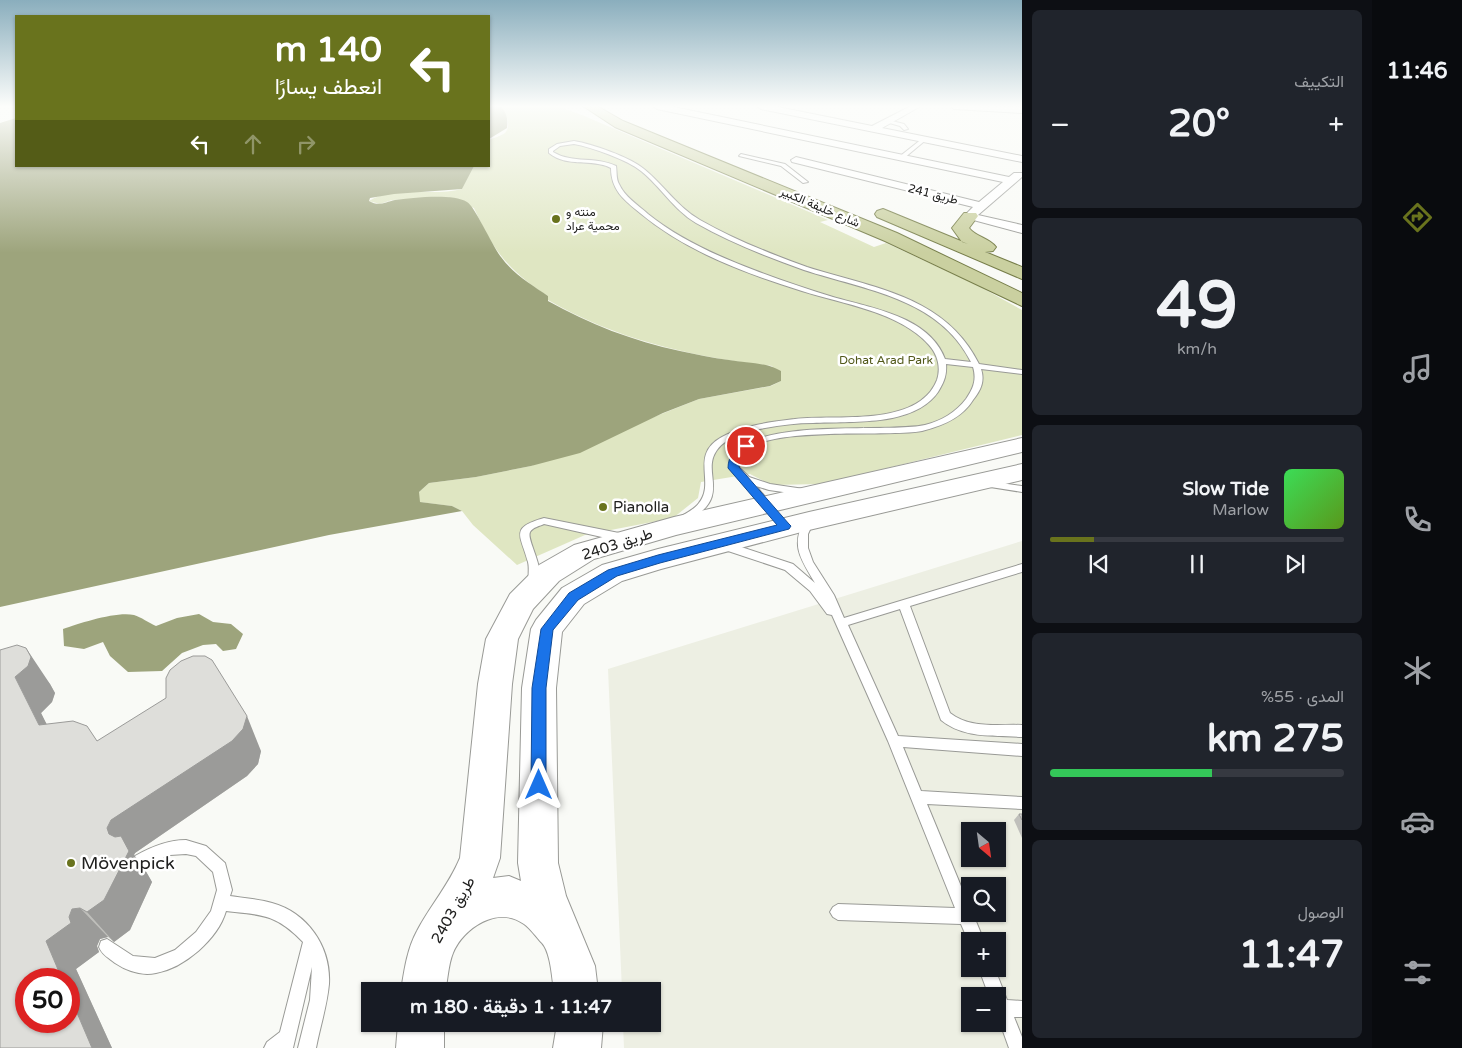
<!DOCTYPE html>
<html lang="ar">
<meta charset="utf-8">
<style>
:root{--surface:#171b24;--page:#20242c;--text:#f1f3f6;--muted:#9ea1a6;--line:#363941;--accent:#69731d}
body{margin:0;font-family:"Varela Round",Vazirmatn,sans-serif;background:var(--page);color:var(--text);direction:rtl;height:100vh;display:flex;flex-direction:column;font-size:19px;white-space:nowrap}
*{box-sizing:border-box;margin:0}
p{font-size:16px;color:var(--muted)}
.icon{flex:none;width:28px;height:28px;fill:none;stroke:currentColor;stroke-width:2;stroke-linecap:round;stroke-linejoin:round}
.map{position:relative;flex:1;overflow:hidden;direction:ltr}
.details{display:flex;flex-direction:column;gap:10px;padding:10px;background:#0d0f14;width:350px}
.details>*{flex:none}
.top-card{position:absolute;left:15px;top:15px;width:475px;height:152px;border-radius:0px;box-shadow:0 1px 4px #0004;direction:rtl;background:#69731d;color:#fff;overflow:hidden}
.needle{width:32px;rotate:151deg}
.tools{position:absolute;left:961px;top:822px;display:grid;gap:10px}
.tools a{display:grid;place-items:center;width:45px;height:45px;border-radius:0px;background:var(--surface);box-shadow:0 1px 4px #0004;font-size:25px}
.speed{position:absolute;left:15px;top:968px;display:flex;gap:10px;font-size:25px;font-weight:700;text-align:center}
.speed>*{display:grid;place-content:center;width:65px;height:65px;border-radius:50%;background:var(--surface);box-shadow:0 1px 4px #0004;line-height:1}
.speed .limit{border:8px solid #d22;background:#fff;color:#111}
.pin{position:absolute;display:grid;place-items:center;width:42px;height:42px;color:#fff;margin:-21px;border:2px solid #fff;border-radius:50%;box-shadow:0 1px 5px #0007}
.me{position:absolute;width:55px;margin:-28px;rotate:0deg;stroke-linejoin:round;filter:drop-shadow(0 0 4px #0008)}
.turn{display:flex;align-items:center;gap:18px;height:105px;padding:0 25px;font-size:22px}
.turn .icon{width:65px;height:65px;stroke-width:2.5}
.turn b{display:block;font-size:35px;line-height:42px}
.lanes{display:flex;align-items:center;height:48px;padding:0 25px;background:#0003;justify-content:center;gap:25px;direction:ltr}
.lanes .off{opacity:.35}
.big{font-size:38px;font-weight:700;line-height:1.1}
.details .tile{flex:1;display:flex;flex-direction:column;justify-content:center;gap:8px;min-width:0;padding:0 18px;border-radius:8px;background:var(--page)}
.details .dial{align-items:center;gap:0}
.dial b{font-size:65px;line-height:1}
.song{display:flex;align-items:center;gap:15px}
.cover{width:60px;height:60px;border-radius:8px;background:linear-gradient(135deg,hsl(130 70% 55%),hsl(90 70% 35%))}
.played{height:5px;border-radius:2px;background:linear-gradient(90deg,var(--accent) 15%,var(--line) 15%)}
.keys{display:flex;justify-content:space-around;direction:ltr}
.heat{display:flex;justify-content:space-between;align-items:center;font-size:28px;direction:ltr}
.charge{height:8px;border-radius:4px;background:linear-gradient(90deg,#34c759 55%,var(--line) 0)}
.trip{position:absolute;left:361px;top:982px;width:300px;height:50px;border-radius:0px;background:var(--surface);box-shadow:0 1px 4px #0004;font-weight:700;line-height:50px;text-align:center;direction:rtl}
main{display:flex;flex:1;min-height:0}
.tab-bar{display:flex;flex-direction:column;width:90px;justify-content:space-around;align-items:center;background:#090b0e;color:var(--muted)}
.tab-bar .icon{width:35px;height:35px}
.tab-bar .current{color:var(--accent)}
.tab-bar b{font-size:22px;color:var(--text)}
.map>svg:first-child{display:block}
.built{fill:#edefe3;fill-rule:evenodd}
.green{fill:#dfe6c2}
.water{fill:#9da47c}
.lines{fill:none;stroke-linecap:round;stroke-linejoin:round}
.lane-casing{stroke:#999a96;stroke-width:2}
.street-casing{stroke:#999a96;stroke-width:2}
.secondary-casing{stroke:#999a96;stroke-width:2}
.primary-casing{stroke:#777e4a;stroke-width:2}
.lane{fill:#fff;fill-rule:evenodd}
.street{fill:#fff;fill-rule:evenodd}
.secondary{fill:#fff;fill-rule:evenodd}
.primary{fill:#cad0a0;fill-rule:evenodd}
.wall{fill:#bfbfbb}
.shaded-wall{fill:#9b9b99}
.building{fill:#dededa;stroke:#9b9b99}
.route{fill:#1a73e8;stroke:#114b97}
.poi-dot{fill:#69731d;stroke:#fff;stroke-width:2}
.labels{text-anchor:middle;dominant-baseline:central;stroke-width:5;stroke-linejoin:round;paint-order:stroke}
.far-street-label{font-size:12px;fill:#20201f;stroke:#fff}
.far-poi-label{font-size:12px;fill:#20201f;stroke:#fff;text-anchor:start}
.far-park-label{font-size:12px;fill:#52591a;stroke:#fff}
.poi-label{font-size:15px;fill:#20201f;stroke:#fff;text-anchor:start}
.street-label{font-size:15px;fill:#20201f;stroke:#fff}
.near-poi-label{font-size:18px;fill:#20201f;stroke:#fff;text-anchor:start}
</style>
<main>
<nav class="tab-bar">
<b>11:46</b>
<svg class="icon current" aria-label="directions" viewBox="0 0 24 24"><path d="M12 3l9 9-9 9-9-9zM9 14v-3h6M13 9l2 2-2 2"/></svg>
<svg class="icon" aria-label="music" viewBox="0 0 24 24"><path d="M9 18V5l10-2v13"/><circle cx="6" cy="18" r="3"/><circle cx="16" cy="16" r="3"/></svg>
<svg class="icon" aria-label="phone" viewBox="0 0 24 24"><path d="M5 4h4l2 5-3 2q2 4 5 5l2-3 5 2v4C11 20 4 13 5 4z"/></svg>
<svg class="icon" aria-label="climate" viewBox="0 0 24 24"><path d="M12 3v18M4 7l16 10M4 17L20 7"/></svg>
<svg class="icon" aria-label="car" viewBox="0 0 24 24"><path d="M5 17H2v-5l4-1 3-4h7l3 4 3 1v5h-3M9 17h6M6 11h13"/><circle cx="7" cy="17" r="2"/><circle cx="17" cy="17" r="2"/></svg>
<svg class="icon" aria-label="filters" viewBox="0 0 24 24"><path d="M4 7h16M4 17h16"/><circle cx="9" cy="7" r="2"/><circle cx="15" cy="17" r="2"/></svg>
</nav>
<section class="details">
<div class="tile"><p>التكييف</p>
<div class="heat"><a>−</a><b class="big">20°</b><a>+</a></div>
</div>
<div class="tile dial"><b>49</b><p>km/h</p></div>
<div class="tile">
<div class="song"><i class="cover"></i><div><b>Slow Tide</b><p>Marlow</p></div></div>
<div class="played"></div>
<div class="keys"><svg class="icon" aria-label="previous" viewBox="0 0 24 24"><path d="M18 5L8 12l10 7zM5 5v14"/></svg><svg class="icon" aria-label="pause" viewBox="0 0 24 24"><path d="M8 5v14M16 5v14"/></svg><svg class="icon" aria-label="next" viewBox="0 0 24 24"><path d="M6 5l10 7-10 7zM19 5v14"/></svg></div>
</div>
<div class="tile"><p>المدى · 55%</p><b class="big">275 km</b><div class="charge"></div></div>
<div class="tile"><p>الوصول</p><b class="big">11:47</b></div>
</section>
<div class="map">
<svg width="1022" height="1048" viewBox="0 0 1022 1048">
<rect width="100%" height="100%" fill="#f9faf6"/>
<!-- built -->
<path class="built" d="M1022,541V1048H624L623,1024H652V991H622L608,669ZM970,831H998V859H970ZM970,886H998V914H970ZM970,941H998V969H970ZM970,996H998V1024H970Z"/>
<!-- green -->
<path class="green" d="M500,106H556L582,115L828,220L820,222L874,247L886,243L975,284L1022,310V435L822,484L771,485L750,474L701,482L698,498L673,518L585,535L517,565L473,525L462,511L452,506L419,502V492L429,483L476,477L531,466L699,399L771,386L781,381L772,366C693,357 617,340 548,300V296C508,270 494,252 474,208L447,197L392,200L380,204L369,201C394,185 434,197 462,189L473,166H489V140C493,138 501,136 505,133C512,126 506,112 500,106Z"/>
<!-- water -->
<g class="water">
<path d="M489,106H500C507,112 508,120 507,128L489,139Z"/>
<path d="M16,118V166H474L462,189L394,194L370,198L369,201C379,207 385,202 395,200C412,198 452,193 467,202C474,205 493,247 501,257C513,274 532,285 548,296V301C589,324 633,341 680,351C696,354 712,358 729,360C746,363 766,362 781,371V381L770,386L699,399L663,413L580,453L531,466L476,477L429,483L419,492L420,502L452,506L462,511L329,535L0,607V123Z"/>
<path d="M199,614L213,622L231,624L243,634L236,649L223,651L216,644L203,645L182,653L162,671L128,672L110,656L103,642L84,649L64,646L63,629C80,623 117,611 134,615C141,617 149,623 156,626L177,618Z"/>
</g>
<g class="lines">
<!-- lane casing -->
<g class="lane-casing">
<g id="lane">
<path d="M888,120L904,124L908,129L904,130L900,126L886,122Z"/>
<path d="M923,138L927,139L903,159H899V157Z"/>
<path d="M574,141C592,144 630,157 644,169C664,185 677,207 700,220C733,239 771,254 807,267C872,288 945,295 979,364L1022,370V374L981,369C985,381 981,390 973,400C962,418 942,426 922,431C885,438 760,424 741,456C739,459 739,464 739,467L749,477L770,484L804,489L809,492L804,495L769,490L756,486L772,505L767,508L764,507L729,468C731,414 887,434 925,425C941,421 956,412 966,399C973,389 977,380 973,367L946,364C947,375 944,382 938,392C914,427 851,421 813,423C797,423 781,425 765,428C749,431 727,436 717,450C701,472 730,494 694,517C689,521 684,525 677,523L676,521L677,519C684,514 694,510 699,503C716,482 689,455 722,437C744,425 771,422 795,419C835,414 918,428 937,380C941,368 938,355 929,345C900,312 843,304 802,291C745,273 687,252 640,213C624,200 611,190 611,168C591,158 567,168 549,153V149L557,144ZM574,144C591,147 628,160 641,171C661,187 673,209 696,223C729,242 767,257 804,270C865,290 939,298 971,362L945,359C929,316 871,308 833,297C807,289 780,280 754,270C717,256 679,239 648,214C638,205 624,196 619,184C616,179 617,172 616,166C596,156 573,164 553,152V151L560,146Z"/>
<path d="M741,154L785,164L808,182L803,183L781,166L739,156Z"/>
<path d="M987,481L1022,486V492L984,486L982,484Z"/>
<path d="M544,518L624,534L629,538L624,542L544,524C540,526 533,527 530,532C526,540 546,568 538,586H530C527,578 530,570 528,562C521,535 509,528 544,518Z"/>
<path d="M809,518L814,521L808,534V548L813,562L834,595L844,618L1022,564V572L910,606L950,713C970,729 998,724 1022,725V737C994,735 964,739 941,720L900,609L848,625L898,736L1022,744V756L903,747L921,791L1022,797V809L927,804L970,908V914H973L984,941H970V945L961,924L838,920L833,917L830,912L833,907L838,904L955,908L888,741L832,615L827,614L810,591L785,570L719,548L718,545L723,541L793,564L815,583C801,559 790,546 805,519Z"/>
<path d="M186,840L206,846L225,863L232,890L230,896C244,898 258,899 272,903C308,913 331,947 329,984C327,1006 320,1027 316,1048H298L310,1000L312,967L293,1048H264L267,1042L280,1032L303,942C276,914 263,915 226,911C218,939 184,968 156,973C142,976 127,971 115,963C109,958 102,955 99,947L101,941L107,939L133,956L155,958L175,950L196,932L211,911L217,890L213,872L196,856L186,854L170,855L140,868L135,866L133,861L135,856C151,847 167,840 186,840Z"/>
<path d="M979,969H995L1007,1000L1022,1001V1017H1014L1022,1037V1048H1009L998,1017V996H989Z"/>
</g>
</g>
<!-- street casing -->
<g class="street-casing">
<g id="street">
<path d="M653,106H669L1009,177L1014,173H1022V177L978,215L1022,225V233L966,218L964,216L973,207L792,162L791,160L796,157L979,202L1003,182L657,109Z"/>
<path d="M757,106H773L872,126L911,106H921L882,128L1022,156V162L761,109Z"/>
<path d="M950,106L1022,107V113L954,109Z"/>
</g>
</g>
<!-- secondary casing -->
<g class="secondary-casing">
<g id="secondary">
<path d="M1022,438V452L676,535L594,559L559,581L533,609L518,639L512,684L500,858L493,878L509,876L521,881L518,863L522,688L531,629L536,620L562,588L602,565L658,549L809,512L1022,464V480L809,530L661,569L622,581L584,604L562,632L556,688L558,863L566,896L595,966L598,991H554C552,979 551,953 542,943C537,938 530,928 524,924C498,905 463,928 453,953C448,965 448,979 445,991H401C404,972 407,949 417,931C430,906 449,885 460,858L478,684L486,639L510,594L539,565L574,545L674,517Z"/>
<path d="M398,1024H444V1048H396Z"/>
<path d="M557,1024H603L601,1048H553Z"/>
</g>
</g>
<!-- primary casing -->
<g class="primary-casing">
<g id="primary">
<path d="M583,106H597L623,121L897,233L1022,293V306L885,241L615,127Z"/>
<path d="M883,209L968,244L962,242L952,228L964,213H976L978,216L969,228C976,237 989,238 996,247L993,251L985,252L1022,267V279L877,217L875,214L877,211Z"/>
</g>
</g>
<!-- lane -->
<use href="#lane" class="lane"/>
<!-- street -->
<use href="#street" class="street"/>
<!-- secondary -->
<use href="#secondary" class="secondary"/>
<!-- primary -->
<use href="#primary" class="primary"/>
</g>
<!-- wall -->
<g class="wall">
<path d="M17,645L50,684L55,693L52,702L41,713L46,724L97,741L261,751L258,764L247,776L135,853L134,855L144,868L152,882L130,930L114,942L108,937L100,939L97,946L99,952L76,969L112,1048H0Z"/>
<path d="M1019,814H1022V838L1014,820Z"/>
</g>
<!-- shaded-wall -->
<g class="shaded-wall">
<path d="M26,648L50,684L55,693L52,702L41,713L65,760L39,725L15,677Z"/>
<path d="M247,716L261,751L258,764L247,776L135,853L134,855L144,868L152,882L130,930L114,942L87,912L107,828L111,820Z"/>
<path d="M80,908L108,937L100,939L97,946L99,952L76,969L112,1048H92L69,994V979H62L46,941L69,917L72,909Z"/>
</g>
<!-- building -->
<g class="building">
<path d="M17,645L26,648L31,657L28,666L15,677L39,725L73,721L87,726L97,741L166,698V678L170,670L181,661L193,656H205L212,660L247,716L243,729L232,741L111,820L107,828L109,834L115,837L121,836L129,851L104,900L87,912L80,908L72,909L69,917L71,923L46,941L62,979H26V1021H69V994L92,1048H0V650Z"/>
<path d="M1019,814H1022V820Z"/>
</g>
<!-- sky -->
<linearGradient id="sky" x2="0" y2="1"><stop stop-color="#8aaebd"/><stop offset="0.42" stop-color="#fcfdfb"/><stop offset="1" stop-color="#fcfdfb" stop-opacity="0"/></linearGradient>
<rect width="1022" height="253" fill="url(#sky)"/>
<!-- route -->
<path class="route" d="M746,443L751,446C745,454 739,456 739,467L789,524L791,526L789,529L660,563L617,576L578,600L553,630L546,688V785L544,790L539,792L533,790L531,785L532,688L541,629L569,593L608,570L658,555L777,525L728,468C728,457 735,446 746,443Z"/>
<!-- markers -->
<g class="poi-dot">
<circle cx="556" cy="219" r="5"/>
<circle cx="603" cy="507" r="5"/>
<circle cx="71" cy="863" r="5"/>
</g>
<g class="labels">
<!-- far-street labels -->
<g class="far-street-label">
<text transform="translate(933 194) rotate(14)">طريق 241</text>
<text transform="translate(820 207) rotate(23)">شارع خليفة الكبير</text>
</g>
<!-- far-poi labels -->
<g class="far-poi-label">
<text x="566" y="212">منته و<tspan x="566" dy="14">محمية عراد</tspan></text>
</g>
<!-- far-park labels -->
<g class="far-park-label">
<text x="886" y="360">Dohat Arad Park</text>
</g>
<!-- poi labels -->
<g class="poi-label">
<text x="613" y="507">Pianolla</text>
</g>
<!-- street labels -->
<g class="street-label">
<text transform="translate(617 544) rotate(-18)">طريق 2403</text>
<text transform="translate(453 910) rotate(-61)">طريق 2403</text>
</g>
<!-- near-poi labels -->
<g class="near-poi-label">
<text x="81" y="863">Mövenpick</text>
</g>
</g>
</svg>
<div class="tools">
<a><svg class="needle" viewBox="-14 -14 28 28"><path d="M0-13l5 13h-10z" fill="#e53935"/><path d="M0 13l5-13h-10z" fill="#9ea1a6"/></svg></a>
<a><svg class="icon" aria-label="search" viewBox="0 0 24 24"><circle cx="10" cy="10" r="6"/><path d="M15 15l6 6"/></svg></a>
<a>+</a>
<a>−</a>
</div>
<div class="speed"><div class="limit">50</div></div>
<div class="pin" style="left:746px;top:446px;background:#d93025"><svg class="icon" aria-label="arrive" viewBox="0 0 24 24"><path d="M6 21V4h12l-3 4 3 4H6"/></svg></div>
<svg class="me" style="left:539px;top:785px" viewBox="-20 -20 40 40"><path d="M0-17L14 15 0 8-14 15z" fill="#1a73e8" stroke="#fff" stroke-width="4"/></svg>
<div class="trip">11:47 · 1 دقيقة · 180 m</div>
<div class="top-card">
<div class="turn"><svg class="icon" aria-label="left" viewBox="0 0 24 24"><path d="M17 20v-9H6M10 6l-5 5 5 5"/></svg><div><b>140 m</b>انعطف يسارًا</div></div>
<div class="lanes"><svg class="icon" aria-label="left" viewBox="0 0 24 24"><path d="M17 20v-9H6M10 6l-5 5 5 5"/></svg><svg class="icon off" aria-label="ahead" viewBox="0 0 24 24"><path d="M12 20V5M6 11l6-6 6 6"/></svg><svg class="icon off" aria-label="right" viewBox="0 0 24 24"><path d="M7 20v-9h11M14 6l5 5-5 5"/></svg></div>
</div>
</div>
</main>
